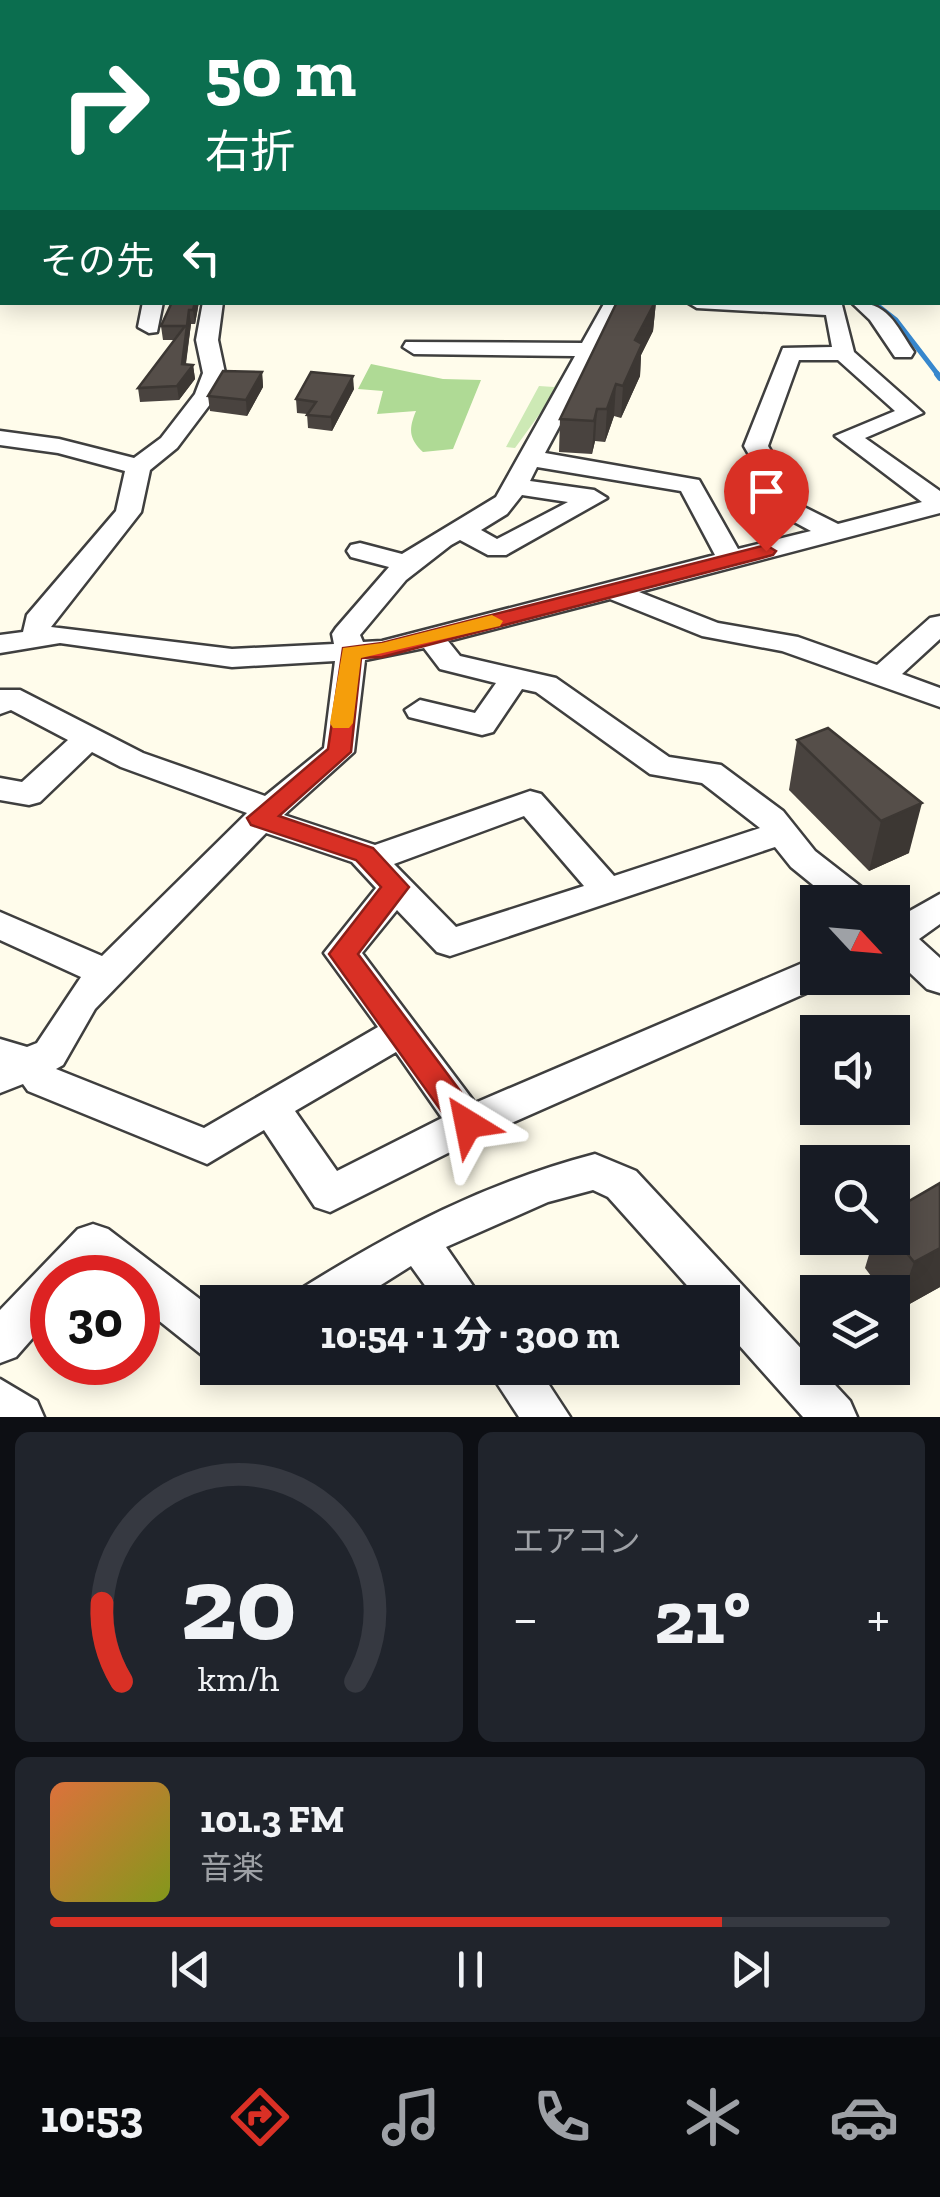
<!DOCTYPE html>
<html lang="ja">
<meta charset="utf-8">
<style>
:root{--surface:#171b24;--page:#20242c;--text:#f1f3f6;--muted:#9ea1a6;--line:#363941;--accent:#d93025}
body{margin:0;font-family:"Zilla Slab","Noto Sans JP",serif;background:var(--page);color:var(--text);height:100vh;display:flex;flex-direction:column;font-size:38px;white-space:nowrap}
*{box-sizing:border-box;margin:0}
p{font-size:32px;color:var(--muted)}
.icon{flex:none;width:55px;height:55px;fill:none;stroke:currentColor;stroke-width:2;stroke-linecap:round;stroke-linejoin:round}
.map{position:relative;height:1417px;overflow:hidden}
.drawer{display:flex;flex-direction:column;gap:15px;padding:15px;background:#0d0f14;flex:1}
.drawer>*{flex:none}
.top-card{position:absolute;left:0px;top:0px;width:940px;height:305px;box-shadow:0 5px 25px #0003;background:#0b6e4f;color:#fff;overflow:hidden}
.needle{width:65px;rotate:116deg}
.fabs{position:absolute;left:800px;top:885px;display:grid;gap:20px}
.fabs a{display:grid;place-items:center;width:110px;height:110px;border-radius:0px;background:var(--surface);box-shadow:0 5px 25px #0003;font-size:50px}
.speed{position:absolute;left:30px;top:1255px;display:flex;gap:20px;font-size:50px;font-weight:700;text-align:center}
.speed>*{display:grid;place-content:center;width:130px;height:130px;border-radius:50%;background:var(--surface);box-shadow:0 5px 25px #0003;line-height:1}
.speed .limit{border:15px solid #d22;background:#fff;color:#111}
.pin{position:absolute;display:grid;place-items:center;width:85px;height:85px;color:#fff;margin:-102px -42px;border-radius:50% 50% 50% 0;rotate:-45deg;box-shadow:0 0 10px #0007}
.pin .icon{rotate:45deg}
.me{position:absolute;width:110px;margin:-55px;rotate:325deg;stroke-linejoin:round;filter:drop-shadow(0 0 8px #0008)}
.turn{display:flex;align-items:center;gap:35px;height:210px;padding:0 40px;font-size:45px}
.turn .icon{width:130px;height:130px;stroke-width:2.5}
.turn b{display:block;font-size:70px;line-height:85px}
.then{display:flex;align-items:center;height:95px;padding:0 40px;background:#0003;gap:20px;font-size:38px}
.big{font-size:75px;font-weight:700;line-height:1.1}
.drawer .widget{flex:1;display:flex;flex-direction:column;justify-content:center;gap:15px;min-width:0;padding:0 35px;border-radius:15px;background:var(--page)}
.drawer .dial{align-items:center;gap:0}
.dial svg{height:260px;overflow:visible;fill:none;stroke:var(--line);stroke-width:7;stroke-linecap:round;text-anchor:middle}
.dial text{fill:var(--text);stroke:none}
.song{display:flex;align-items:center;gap:30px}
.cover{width:120px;height:120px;border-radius:15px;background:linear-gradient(135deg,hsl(20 70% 55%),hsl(70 70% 35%))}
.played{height:10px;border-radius:5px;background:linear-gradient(90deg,var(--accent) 80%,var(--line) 80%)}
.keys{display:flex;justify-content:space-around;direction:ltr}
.heat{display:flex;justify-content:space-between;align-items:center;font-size:55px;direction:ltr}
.drawer .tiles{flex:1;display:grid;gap:15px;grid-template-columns:1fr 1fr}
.widget:last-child{grid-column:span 2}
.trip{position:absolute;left:200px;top:1285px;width:540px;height:100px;border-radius:0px;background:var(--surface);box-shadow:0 5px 25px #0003;font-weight:700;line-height:100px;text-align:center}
.menu{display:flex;height:160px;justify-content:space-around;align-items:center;background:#090b0e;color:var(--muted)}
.menu .icon{width:70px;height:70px}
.menu .active{color:var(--accent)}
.menu b{font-size:45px;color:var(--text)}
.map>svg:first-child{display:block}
.green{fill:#cde9b5}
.forest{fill:#afda95}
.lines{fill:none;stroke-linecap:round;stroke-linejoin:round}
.stream-far1{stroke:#3787cd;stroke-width:5}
.stream{stroke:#3787cd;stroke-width:6}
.minor-casing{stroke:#3f3f3f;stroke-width:5}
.highway-casing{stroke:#1d1d1d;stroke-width:5}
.minor{fill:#fff;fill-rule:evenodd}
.highway{fill:#f5a853;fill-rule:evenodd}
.rail-casing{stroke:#bc2724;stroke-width:6}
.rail{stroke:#fff;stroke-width:4;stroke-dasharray:11;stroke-linecap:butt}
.wall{fill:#49433f}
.shaded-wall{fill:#3c3733}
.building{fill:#554e49;stroke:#3c3733;stroke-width:2.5}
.route{fill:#d93025;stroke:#8d1f18;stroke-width:2.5}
.slow{fill:#f59e0b}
</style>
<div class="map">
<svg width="940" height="1417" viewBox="0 0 940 1417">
<rect width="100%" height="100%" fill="#fffceb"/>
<!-- green -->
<path class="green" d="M560,378L565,379L515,448L506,447L539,386L554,387Z"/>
<!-- forest -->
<path class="forest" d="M371,364L443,379L481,380L453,449L423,452C408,438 409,428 416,411L377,414L383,391L358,389Z"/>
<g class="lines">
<!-- stream-far1 -->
<path class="stream-far1" d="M873,302L896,320L939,376"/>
<!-- stream -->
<path class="stream" d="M937,374L940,378"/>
<!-- minor casing -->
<g class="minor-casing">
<g id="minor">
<path d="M264,0H281L282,2H266Z"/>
<rect x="0" y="6" width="2" height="9"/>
<path d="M940,61V71L938,72V62Z"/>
<path d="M2,104V114L0,115V105Z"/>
<path d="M2,201V213L0,214V202Z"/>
<path d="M143,302H163L157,332L149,333L138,327Z"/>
<path d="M203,302H223L218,340L225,373L217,395L177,448L150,470L141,512L51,627L232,649L334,644L332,634L336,628L389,567L351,557L347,551L351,545L360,543L402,554L496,497L575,356L414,354L403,347L406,342L582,343L605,302H626L545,453L699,480L738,549L811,531L785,517L744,446L783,348L832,347L826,315L697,308L687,302L842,305L854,352L923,413L865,438L940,491V513L639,592L718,623L798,637L877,665L930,618L940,616V639L902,674L940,688V707L782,651L702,636L610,599L448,641L460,656L556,678L669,757L721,765L783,811L815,851L869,893L874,902H834L791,867L775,847L450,956L437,952L397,910L362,953L475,1103L805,962L818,958V978H833L831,982L482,1136L330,1212L315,1207L264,1130L207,1164L28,1091L23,1084L0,1093V1039L27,1047L37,1043L81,977L0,940V912L102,956L247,813L121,767L92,752L40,802L29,805L0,800V778L22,782L68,740L11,710L0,714V690H20L143,753L265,796L324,748L335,661L232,667L60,643L0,653V635L23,632L27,615L116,511L125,471L58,453L0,445V431L59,439L134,458L161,438L195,394L203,373L196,340ZM799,360H838L895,411L835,436L922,502L838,524L804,507L768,446ZM537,467L681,491L715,555L382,641L363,642L360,635L406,580L451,545L460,540L488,555H506L607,498L594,490L530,481ZM522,495L568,502L497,539L481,530L507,514ZM424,648L440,669L496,683L475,713L420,700L405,710L409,717L482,735L493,732L522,689L536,692L650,774L702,783L760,828L614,876L541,794L530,791L375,845L284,815L354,752L365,660ZM524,816L584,886L456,927L394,864ZM266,833L352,862L376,888L324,953L378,1027L204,1128L56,1069L63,1065L95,1009ZM396,1052L442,1118L337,1171L295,1111Z"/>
<path d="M851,302C889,302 894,323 914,352L911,357H895L870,320Z"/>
<path d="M940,894V924L919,939L940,958V993L927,989L892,956V921Z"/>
<path d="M595,1154L636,1171L850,1401L857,1417H803L722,1326V1302H702L608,1197L593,1190L548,1202L446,1247L484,1302H437L411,1266L354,1302H295L302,1288C397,1229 485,1183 595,1154Z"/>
<path d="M93,1224L108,1229L218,1313V1361L202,1355L138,1304V1278H104L95,1270L89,1278H52V1316L16,1357L0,1363V1310L78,1229Z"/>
<path d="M487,1368H538L570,1417H519Z"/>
<path d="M0,1379L37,1401L44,1417H0Z"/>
</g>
</g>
<!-- highway casing -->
<g class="highway-casing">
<g id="highway">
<path d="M852,0H872L873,2H853Z"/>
<rect x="938" y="107" width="2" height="18"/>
</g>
</g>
<!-- minor -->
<use href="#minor" class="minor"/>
<!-- highway -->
<use href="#highway" class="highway"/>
<!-- rail casing -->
<g class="rail-casing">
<path id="rail" d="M437,2L445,0"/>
</g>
<!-- rail -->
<use href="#rail" class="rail"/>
</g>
<!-- wall -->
<g class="wall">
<path d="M199,302L195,324H191L186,364L193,365L195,379L179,400L140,402L138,388L174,340H163L161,326Z"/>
<path d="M656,302L653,331L641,355L640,376L621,418L614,416L605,442L595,441L592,454L559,452L560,419Z"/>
<path d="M262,372L263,387L247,416L210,411L208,396Z"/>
<path d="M354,389L332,431L308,428L307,414L297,413L296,399Z"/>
<path d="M828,728L909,853L869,871L789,790L797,740Z"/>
<path d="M940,1183V1287L897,1311L892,1305V1292H883L865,1268L874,1238H892V1211Z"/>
</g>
<!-- shaded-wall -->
<g class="shaded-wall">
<path d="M195,302H199L195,324L193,310Z"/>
<path d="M656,302L653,331L641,355L640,376L621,418L623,386L635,340Z"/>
<path d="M189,310L191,324L184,376L193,365L195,379L179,400L177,386L182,364Z"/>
<path d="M262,372L263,387L247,416L246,400Z"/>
<path d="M353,376L354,389L332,431L331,417Z"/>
<path d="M616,384L614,416L605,442L607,409Z"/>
<path d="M597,409L595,441L592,454L594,421Z"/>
<path d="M922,803L909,853L869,871L881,821Z"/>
<path d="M940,1248V1287L897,1311L914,1262Z"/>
</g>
<!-- building -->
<g class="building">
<path d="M172,302H195L193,310H189L182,364L193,365L177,386L138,388L185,326H161Z"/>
<path d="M617,302H655L635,340L642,344L623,386L616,384L607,409H597L594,421L560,419Z"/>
<path d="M223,371L262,372L246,400L208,396Z"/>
<path d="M311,372L353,376L331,417L307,415L316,402L296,399Z"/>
<path d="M828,728L922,803L881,821L797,740Z"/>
<path d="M940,1183V1248L914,1262L892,1235V1211Z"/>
</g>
<!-- route -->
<path class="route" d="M766,545L776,551L773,555L382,657L361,658L351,752L279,816L373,848L409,887L358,954L478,1115L482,1124L478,1133L468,1136L457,1133L329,954L381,887L356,860L251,825L247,818L328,749L343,648L382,643Z"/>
<!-- slow -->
<path class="slow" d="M492,615L503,621L500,626L361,658L353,723L349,728H333L330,723L343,648L382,643Z"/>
</svg>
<div class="fabs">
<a><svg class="needle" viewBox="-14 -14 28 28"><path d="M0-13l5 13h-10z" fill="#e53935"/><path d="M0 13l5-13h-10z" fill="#9ea1a6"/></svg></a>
<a><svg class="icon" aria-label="sound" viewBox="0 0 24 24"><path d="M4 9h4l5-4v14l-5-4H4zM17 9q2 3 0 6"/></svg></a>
<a><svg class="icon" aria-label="search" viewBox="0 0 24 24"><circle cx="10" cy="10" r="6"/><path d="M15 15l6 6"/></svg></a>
<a><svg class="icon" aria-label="layers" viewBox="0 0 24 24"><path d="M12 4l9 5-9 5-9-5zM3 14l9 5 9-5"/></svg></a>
</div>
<div class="speed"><div class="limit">30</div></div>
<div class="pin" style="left:766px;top:551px;background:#d93025"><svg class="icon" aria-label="arrive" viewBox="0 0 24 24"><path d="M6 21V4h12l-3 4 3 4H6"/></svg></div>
<svg class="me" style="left:468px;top:1124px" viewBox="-20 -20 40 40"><path d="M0-17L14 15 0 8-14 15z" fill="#d93025" stroke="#fff" stroke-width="4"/></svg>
<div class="trip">10:54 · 1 分 · 300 m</div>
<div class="top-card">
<div class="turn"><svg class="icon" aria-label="right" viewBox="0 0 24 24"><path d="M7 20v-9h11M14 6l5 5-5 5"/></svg><div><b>50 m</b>右折</div></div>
<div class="then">その先<svg class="icon" aria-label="left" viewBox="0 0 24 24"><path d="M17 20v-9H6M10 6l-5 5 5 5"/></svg></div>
</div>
</div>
<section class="drawer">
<div class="tiles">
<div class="widget dial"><svg viewBox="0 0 100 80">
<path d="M14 69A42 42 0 1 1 86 69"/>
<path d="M14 69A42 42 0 0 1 8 45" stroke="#d93025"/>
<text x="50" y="56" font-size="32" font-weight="700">20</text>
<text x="50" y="72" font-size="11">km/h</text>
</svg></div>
<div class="widget"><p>エアコン</p>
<div class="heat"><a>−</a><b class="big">21°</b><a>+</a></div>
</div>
<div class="widget">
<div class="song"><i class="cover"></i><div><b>101.3 FM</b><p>音楽</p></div></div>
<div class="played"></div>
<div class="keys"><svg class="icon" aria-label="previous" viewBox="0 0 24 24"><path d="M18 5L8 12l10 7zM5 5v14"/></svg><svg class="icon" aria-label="pause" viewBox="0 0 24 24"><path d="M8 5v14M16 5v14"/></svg><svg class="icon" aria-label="next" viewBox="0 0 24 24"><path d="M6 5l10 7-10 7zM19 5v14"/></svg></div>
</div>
</div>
</section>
<nav class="menu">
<b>10:53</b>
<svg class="icon active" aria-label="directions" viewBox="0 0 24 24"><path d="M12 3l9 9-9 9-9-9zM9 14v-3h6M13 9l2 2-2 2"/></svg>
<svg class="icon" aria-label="music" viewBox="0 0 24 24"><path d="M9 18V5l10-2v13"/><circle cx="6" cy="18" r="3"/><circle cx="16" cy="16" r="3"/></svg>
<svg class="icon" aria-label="phone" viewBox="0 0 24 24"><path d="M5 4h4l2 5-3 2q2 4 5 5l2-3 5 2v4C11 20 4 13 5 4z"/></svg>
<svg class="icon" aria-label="climate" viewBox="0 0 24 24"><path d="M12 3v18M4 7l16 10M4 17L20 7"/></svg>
<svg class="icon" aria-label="car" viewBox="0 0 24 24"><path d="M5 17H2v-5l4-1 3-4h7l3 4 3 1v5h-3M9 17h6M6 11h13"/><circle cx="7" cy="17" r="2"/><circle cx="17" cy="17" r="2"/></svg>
</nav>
